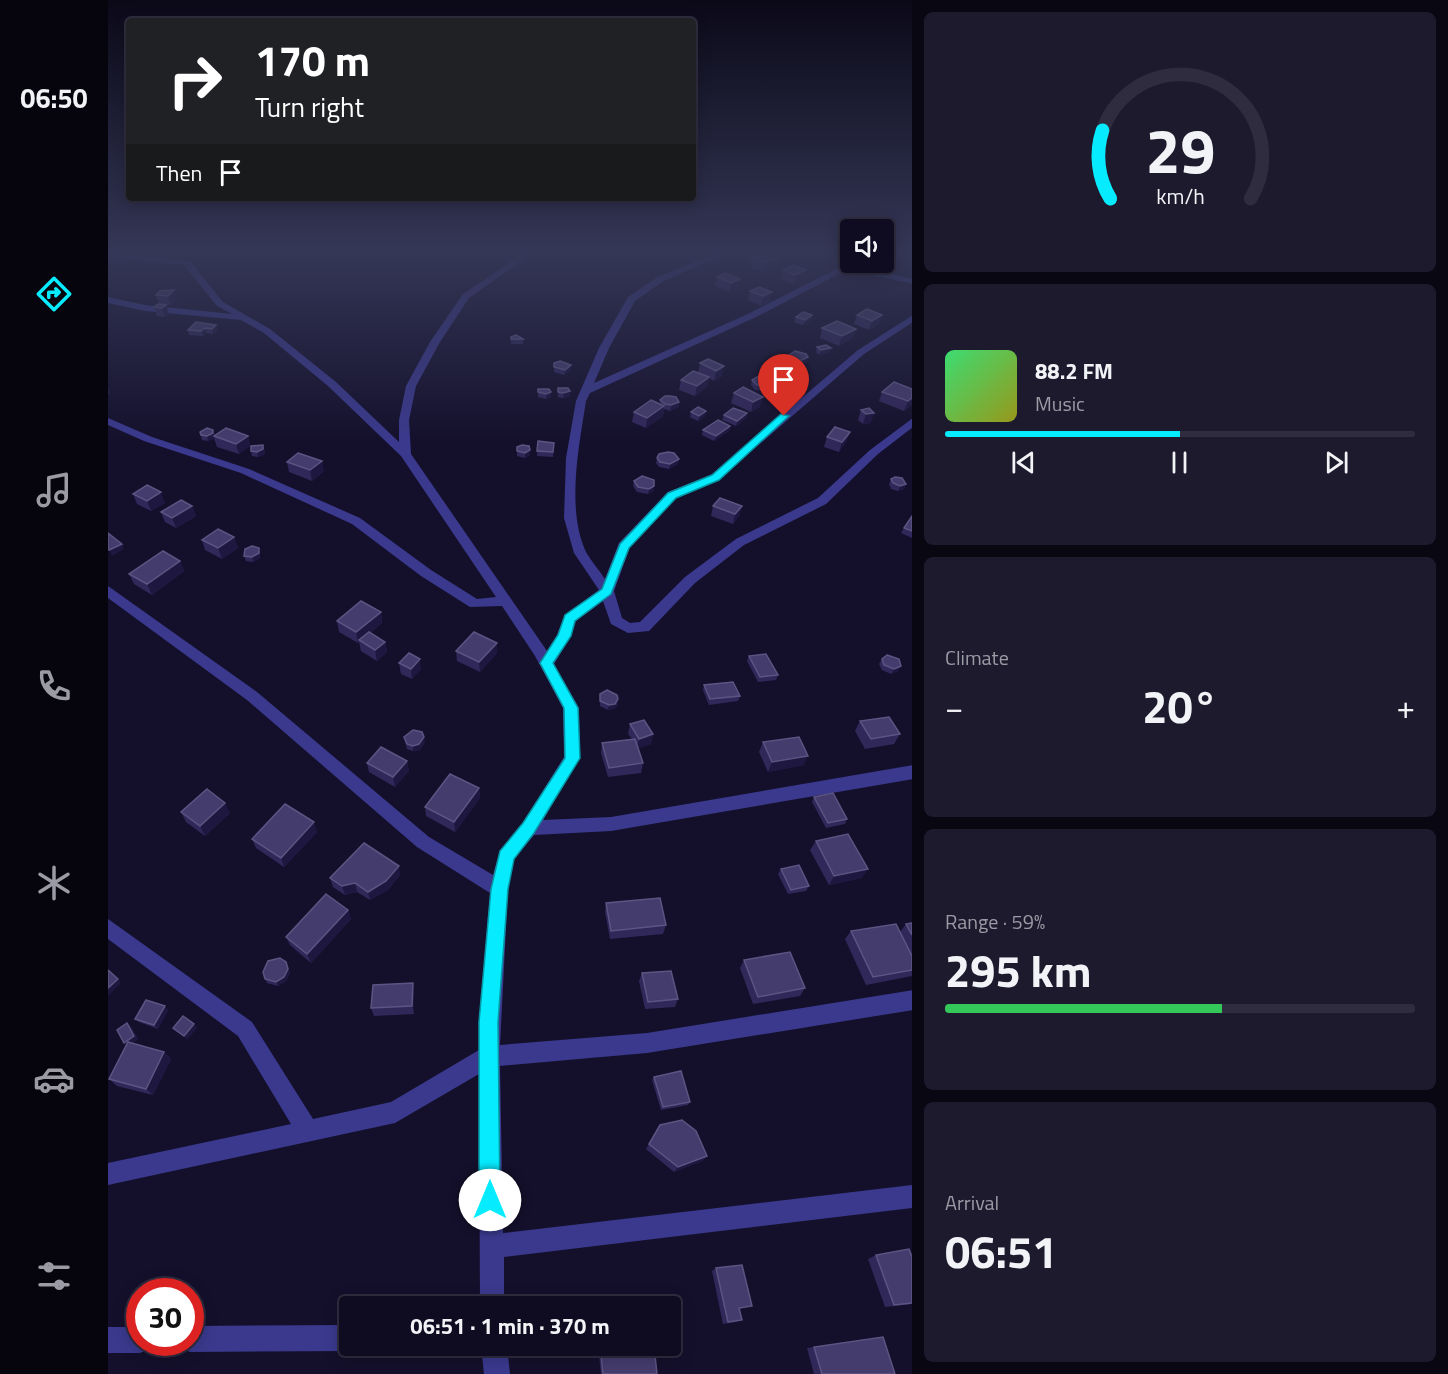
<!DOCTYPE html>
<meta charset="utf-8">
<style>
:root{--surface:#0f0c21;--page:#1d1a2e;--text:#f1f3f6;--muted:#9b9ba5;--line:#2f2c3f;--accent:#07ebff}
body{margin:0;font-family:"Titillium Web",sans-serif;background:var(--page);color:var(--text);height:100vh;display:flex;flex-direction:column;font-size:22px;white-space:nowrap}
*{box-sizing:border-box;margin:0}
p{font-size:20px;color:var(--muted)}
.icon{flex:none;width:33px;height:33px;fill:none;stroke:currentColor;stroke-width:2;stroke-linecap:round;stroke-linejoin:round}
.map{position:relative;flex:1;overflow:hidden}
.side{display:flex;flex-direction:column;gap:12px;padding:12px;background:#080712;width:536px}
.side>*{flex:none}
.top-card{position:absolute;left:18px;top:18px;width:570px;height:183px;border-radius:6px;box-shadow:0 3px 15px #0003,0 0 0 2px var(--line);background:#202124;color:#fff;overflow:hidden}
.buttons{position:absolute;left:732px;top:219px;display:grid;gap:12px}
.buttons a{display:grid;place-items:center;width:54px;height:54px;border-radius:6px;background:var(--surface);box-shadow:0 3px 15px #0003,0 0 0 2px var(--line);font-size:30px}
.speed{position:absolute;left:18px;top:1278px;display:flex;gap:12px;font-size:30px;font-weight:700;text-align:center}
.speed>*{display:grid;place-content:center;width:78px;height:78px;border-radius:50%;background:var(--surface);box-shadow:0 3px 15px #0003,0 0 0 2px var(--line);line-height:1}
.speed .limit{border:9px solid #d22;background:#fff;color:#111}
.pin{position:absolute;display:grid;place-items:center;width:51px;height:51px;color:#fff;margin:-62px -26px;border-radius:50% 50% 50% 0;rotate:-45deg;box-shadow:0 0 6px #0007}
.pin .icon{rotate:45deg}
.me{position:absolute;width:66px;margin:-33px;rotate:0deg;stroke-linejoin:round;filter:drop-shadow(0 0 4px #0008)}
.turn{display:flex;align-items:center;gap:21px;height:126px;padding:0 30px;font-size:27px}
.turn .icon{width:78px;height:78px;stroke-width:2.5}
.turn b{display:block;font-size:42px;line-height:51px}
.then{display:flex;align-items:center;height:57px;padding:0 30px;background:#0003;gap:12px;font-size:22px}
.big{font-size:45px;font-weight:700;line-height:1.1}
.side .card{flex:1;display:flex;flex-direction:column;justify-content:center;gap:9px;min-width:0;padding:0 21px;border-radius:9px;background:var(--page)}
.side .dial{align-items:center;gap:0}
.dial svg{height:156px;overflow:visible;fill:none;stroke:var(--line);stroke-width:7;stroke-linecap:round;text-anchor:middle}
.dial text{fill:var(--text);stroke:none}
.song{display:flex;align-items:center;gap:18px}
.cover{width:72px;height:72px;border-radius:9px;background:linear-gradient(135deg,hsl(140 70% 55%),hsl(60 70% 35%))}
.played{height:6px;border-radius:3px;background:linear-gradient(90deg,var(--accent) 50%,var(--line) 50%)}
.keys{display:flex;justify-content:space-around;direction:ltr}
.heat{display:flex;justify-content:space-between;align-items:center;font-size:33px;direction:ltr}
.charge{height:9px;border-radius:4px;background:linear-gradient(90deg,#34c759 59%,var(--line) 0)}
.trip{position:absolute;left:231px;top:1296px;width:342px;height:60px;border-radius:6px;background:var(--surface);box-shadow:0 3px 15px #0003,0 0 0 2px var(--line);font-weight:700;line-height:60px;text-align:center}
main{display:flex;flex:1;min-height:0}
.tab-bar{display:flex;flex-direction:column;width:108px;justify-content:space-around;align-items:center;background:#06050d;color:var(--muted)}
.tab-bar .icon{width:42px;height:42px}
.tab-bar .selected{color:var(--accent)}
.tab-bar b{font-size:27px;color:var(--text)}
.map>svg:first-child{display:block}
.lines{fill:none;stroke-linecap:round;stroke-linejoin:round}
.minor{fill:#3a398d;fill-rule:evenodd}
.wall{fill:#31285a}
.shaded-wall{fill:#1e1740}
.building{fill:#443c6c;stroke:#5c5583;stroke-width:1.5}
.route{fill:#07ebff;stroke:#0599a6;stroke-width:1.5}
</style>
<main>
<nav class="tab-bar">
<b>06:50</b>
<svg class="icon selected" aria-label="directions" viewBox="0 0 24 24"><path d="M12 3l9 9-9 9-9-9zM9 14v-3h6M13 9l2 2-2 2"/></svg>
<svg class="icon" aria-label="music" viewBox="0 0 24 24"><path d="M9 18V5l10-2v13"/><circle cx="6" cy="18" r="3"/><circle cx="16" cy="16" r="3"/></svg>
<svg class="icon" aria-label="phone" viewBox="0 0 24 24"><path d="M5 4h4l2 5-3 2q2 4 5 5l2-3 5 2v4C11 20 4 13 5 4z"/></svg>
<svg class="icon" aria-label="climate" viewBox="0 0 24 24"><path d="M12 3v18M4 7l16 10M4 17L20 7"/></svg>
<svg class="icon" aria-label="car" viewBox="0 0 24 24"><path d="M5 17H2v-5l4-1 3-4h7l3 4 3 1v5h-3M9 17h6M6 11h13"/><circle cx="7" cy="17" r="2"/><circle cx="17" cy="17" r="2"/></svg>
<svg class="icon" aria-label="filters" viewBox="0 0 24 24"><path d="M4 7h16M4 17h16"/><circle cx="9" cy="7" r="2"/><circle cx="15" cy="17" r="2"/></svg>
</nav>
<div class="map">
<svg width="805" height="1374" viewBox="0 0 805 1374">
<rect width="100%" height="100%" fill="#14102c"/>
<g class="lines">
<!-- minor -->
<g class="minor">
<path d="M420,250H429L361,298L332,342L308,386L301,420L303,454L439,651L449,635L457,615L491,590L466,553L456,518L458,458L468,401L491,348L520,297L548,278L614,250H625L554,282L527,301L501,348L486,383L642,313L728,269L751,266L805,279V284L751,272L733,273L648,317L482,393L478,401C471,446 458,509 478,552C483,561 491,570 497,579L511,543L560,492L603,475L750,350L805,315V322L756,354L611,479L568,498L522,547L506,591L514,618L522,623L532,622L577,577L628,539L710,498L762,450L805,418V427L770,454L718,504L636,545L587,583L541,631L520,633L503,624L495,601L468,621L463,636L446,664L471,708L472,758L435,820L503,817L805,765V779L503,831L426,835L406,859L400,889L392,1045L539,1033L805,990V1010L539,1053L392,1066L395,1233L805,1185V1208L396,1257V1306H372L371,1074L287,1123L0,1185V1163L183,1124L130,1036L0,939V919L144,1022L205,1119L283,1102L371,1050V1022L382,893L309,847L139,700L0,598V586L149,692L321,837L385,875L392,850L415,823L456,757L455,708L427,656L394,606L362,607L313,576L244,524L133,473L36,441L0,425V418L44,437L141,469L252,518L323,570L369,599L388,597L293,456L220,386L156,333L133,320L37,311L0,303V297L37,305L124,314L109,306L76,265L0,257V253L82,261L115,302L162,329L228,382L291,442V420L298,386L322,342L355,294Z"/>
<path d="M242,1325V1346H252L242,1351L82,1352L73,1348L71,1342H82V1326Z"/>
<path d="M0,1327H32V1342H44L41,1349L32,1353H0Z"/>
<path d="M373,1346H399L402,1374H376Z"/>
</g>
</g>
<!-- wall -->
<g class="wall">
<path d="M644,258L669,266L655,272L642,267Z"/>
<path d="M675,270H698L696,279L685,284L673,279Z"/>
<path d="M617,273L630,288L621,292L607,286L609,277Z"/>
<path d="M651,287L662,302L653,306L640,300L642,291Z"/>
<path d="M52,291L69,299L63,305H58L61,314L57,317L49,316L46,307L51,304L48,295Z"/>
<path d="M704,315L703,320L695,325L686,322L688,317Z"/>
<path d="M749,315H774L771,324L761,330L746,324Z"/>
<path d="M88,322L110,329L105,334L98,333L95,336L81,335L80,330Z"/>
<path d="M714,328L748,329L745,338L731,346L712,338Z"/>
<path d="M403,337L415,339V344H403Z"/>
<path d="M709,347L722,353L711,355L708,352Z"/>
<path d="M681,355L700,357L698,362L693,365L684,364L680,360Z"/>
<path d="M600,359L614,376L606,381L601,378L599,387L587,396L571,390L573,380L590,373L592,363Z"/>
<path d="M446,363L463,370L456,375L446,372Z"/>
<path d="M644,380L664,383L662,388L657,391L647,390L643,385Z"/>
<path d="M786,382L804,405L796,411L771,401L774,392Z"/>
<path d="M635,387L652,407L643,412L623,403L626,393Z"/>
<path d="M450,388L462,391V396L455,398L450,397Z"/>
<path d="M430,389L443,397L438,399L430,397Z"/>
<path d="M552,400L571,402V407L562,411L556,409L555,416L538,428L524,422L526,412L552,404Z"/>
<path d="M761,408L763,423L755,424L750,420L753,410Z"/>
<path d="M583,412L597,416L590,421L582,417Z"/>
<path d="M639,413L638,418L628,426L614,420L616,415Z"/>
<path d="M622,426L621,431L606,441L594,435L595,430Z"/>
<path d="M105,430L107,436H140L142,446L131,454L109,447L106,438L100,441L94,440L92,432Z"/>
<path d="M742,432L738,442L731,452L716,447L719,437Z"/>
<path d="M430,441L446,448L445,457L429,456Z"/>
<path d="M155,445L157,454L150,457L144,456L143,451Z"/>
<path d="M409,447L422,450V455L417,458L409,456Z"/>
<path d="M549,458L571,459L570,464L561,469L551,467L548,463Z"/>
<path d="M179,462L216,471L204,481L181,472Z"/>
<path d="M783,479L798,484L796,489L790,491L783,489L781,484Z"/>
<path d="M526,481L546,486V491L540,494L529,492L525,486Z"/>
<path d="M25,494L57,503L43,511L29,504Z"/>
<path d="M84,506L88,516L68,528L57,522L53,512Z"/>
<path d="M605,506H634L631,516L625,524L603,516Z"/>
<path d="M804,516V538L793,533L796,528Z"/>
<path d="M126,537L130,548L114,559L97,550L94,540Z"/>
<path d="M152,553V558L145,562L138,561L136,556Z"/>
<path d="M72,561L76,571L44,595L26,584L21,574Z"/>
<path d="M273,612L274,623L262,633L277,642L279,652L269,661L253,651L251,642L250,643L231,632L229,621Z"/>
<path d="M348,651L389,653L372,672L349,661Z"/>
<path d="M641,656L670,675L668,680L650,682L639,661Z"/>
<path d="M774,659L790,671L783,674L774,670L771,664Z"/>
<path d="M291,663L313,669L304,679L293,674Z"/>
<path d="M596,685L632,696L630,701L601,705L595,690Z"/>
<path d="M492,694L510,705L506,709L500,710L492,706Z"/>
<path d="M752,721L792,734L786,744L757,749L747,731Z"/>
<path d="M522,724L545,734L543,744L530,748L535,763L533,773L500,777L493,753L494,743L524,739L520,734Z"/>
<path d="M296,737L317,742L312,750L305,751L299,749Z"/>
<path d="M655,742L696,765L660,772L651,752Z"/>
<path d="M299,761L301,771L287,787L261,772L259,763Z"/>
<path d="M371,788L372,798L347,832L318,816L317,807Z"/>
<path d="M706,797L739,819L737,824L718,828L704,802Z"/>
<path d="M73,812L122,813L97,836L78,822Z"/>
<path d="M209,832L176,867L148,848L144,839Z"/>
<path d="M708,841L754,878L721,885L702,850Z"/>
<path d="M673,869L701,886L698,891L680,894L670,874Z"/>
<path d="M292,875L280,890L262,900L249,892L237,895L225,887L222,878Z"/>
<path d="M498,903L558,925L555,934L502,939L497,912Z"/>
<path d="M240,910L243,919L203,963L182,945L178,937Z"/>
<path d="M804,923V976L758,985L737,939L743,931L792,932L798,924Z"/>
<path d="M636,960L697,988L692,996L645,1004L632,968Z"/>
<path d="M178,962L182,973L178,981L170,986L159,983L157,979Z"/>
<path d="M534,973L570,999L567,1007L537,1009L531,981Z"/>
<path d="M306,991V1014L266,1016L263,1008Z"/>
<path d="M60,1010L50,1029L31,1022L27,1019Z"/>
<path d="M19,1023L23,1027L30,1039L24,1043L56,1052L63,1059L45,1095L9,1086L1,1079L19,1045Z"/>
<path d="M546,1077L582,1102L580,1105L553,1110L544,1080Z"/>
<path d="M552,1125L599,1156L594,1161L566,1172L538,1149Z"/>
<path d="M768,1255L804,1257V1304L777,1307L760,1259Z"/>
<path d="M608,1268L644,1306L631,1309L634,1320L628,1322L615,1324L604,1271Z"/>
<path d="M775,1337L787,1374H706L699,1348Z"/>
<path d="M490,1346H546L549,1374H493Z"/>
</g>
<!-- shaded-wall -->
<g class="shaded-wall">
<path d="M671,257L669,266L655,272L657,263Z"/>
<path d="M698,270L696,279L685,284L687,275Z"/>
<path d="M632,279L630,288L621,292L623,283Z"/>
<path d="M66,290L69,299L63,305L60,296Z"/>
<path d="M664,292L662,302L653,306L655,296Z"/>
<path d="M58,305L61,314L57,317L54,308Z"/>
<path d="M704,315L703,320L695,325L697,320Z"/>
<path d="M774,315L771,324L761,330L764,321Z"/>
<path d="M108,325L110,329L105,334L104,329Z"/>
<path d="M97,328L98,333L95,336L93,331Z"/>
<path d="M748,329L745,338L731,346L734,336Z"/>
<path d="M723,348L722,353L711,355L713,350Z"/>
<path d="M700,357L698,362L693,365L694,360Z"/>
<path d="M463,365V370L456,375L457,370Z"/>
<path d="M616,366L614,376L606,381L608,371Z"/>
<path d="M601,377L599,387L587,396L589,386Z"/>
<path d="M664,383L662,388L657,391L658,386Z"/>
<path d="M0,386L2,391V394H0Z"/>
<path d="M462,391V396L455,398V393Z"/>
<path d="M443,392V397L438,399V394Z"/>
<path d="M655,397L652,407L643,412L645,402Z"/>
<path d="M804,398V405L796,411L800,401Z"/>
<path d="M571,402V407L562,411L563,405Z"/>
<path d="M556,406L555,416L538,428L539,418Z"/>
<path d="M598,411L597,416L590,421L591,416Z"/>
<path d="M639,413L638,418L628,426L629,421Z"/>
<path d="M766,413L763,423L755,424L758,414Z"/>
<path d="M622,426L621,431L606,441L608,436Z"/>
<path d="M105,430L107,435L106,439L100,441L99,436Z"/>
<path d="M742,432L738,442L731,452L734,442Z"/>
<path d="M140,436L142,446L131,454L128,444Z"/>
<path d="M155,445L157,454L150,457L149,452Z"/>
<path d="M422,450V455L417,458V453Z"/>
<path d="M571,459L570,464L561,469L562,464Z"/>
<path d="M214,461L216,471L204,481L202,470Z"/>
<path d="M798,484L796,489L790,491L792,486Z"/>
<path d="M546,486V491L540,494L541,489Z"/>
<path d="M53,492L57,503L43,511L39,501Z"/>
<path d="M84,506L88,516L68,528L64,518Z"/>
<path d="M634,506L631,516L625,524L627,514Z"/>
<path d="M126,537L130,548L114,559L110,548Z"/>
<path d="M14,544L16,549L4,556L1,550Z"/>
<path d="M151,548L152,558L145,562L144,557Z"/>
<path d="M72,561L76,571L44,595L39,584Z"/>
<path d="M273,612L274,623L252,641L251,640V642L250,643L248,632Z"/>
<path d="M277,642L279,652L269,661L267,650Z"/>
<path d="M389,643V653L372,672L371,662Z"/>
<path d="M312,659L313,669L304,679L303,669Z"/>
<path d="M793,666L790,671L783,674L786,669Z"/>
<path d="M510,699V705L506,709L500,710L501,705Z"/>
<path d="M545,734L543,744L529,749L531,739Z"/>
<path d="M316,737L317,742L312,750L305,751V746Z"/>
<path d="M700,756L696,765L660,772L664,762Z"/>
<path d="M299,761L301,771L287,787L285,777Z"/>
<path d="M371,788L372,798L347,832L346,822Z"/>
<path d="M117,803L122,813L97,836L92,826Z"/>
<path d="M206,822L209,832L176,867L173,858Z"/>
<path d="M291,866L292,875L280,890L262,900L260,892Z"/>
<path d="M760,869L754,878L721,885L726,876Z"/>
<path d="M247,883L249,892L237,895L234,886Z"/>
<path d="M240,910L243,919L203,963L199,954Z"/>
<path d="M178,962L182,973L178,981L170,986L168,982Z"/>
<path d="M10,979L13,983L0,996V988Z"/>
<path d="M305,983L306,991V1014L304,1006Z"/>
<path d="M57,1006L60,1010L50,1029L46,1025Z"/>
<path d="M19,1023L23,1027L30,1039L20,1046L16,1043Z"/>
<path d="M86,1024L89,1028L79,1040L76,1036Z"/>
<path d="M56,1052L63,1059L45,1095L38,1089Z"/>
<path d="M599,1156L594,1161L566,1172L570,1167Z"/>
</g>
<!-- building -->
<g class="building">
<path d="M658,252L671,257L657,263L644,258Z"/>
<path d="M686,265L698,270L687,275L675,270Z"/>
<path d="M617,273L632,279L623,283L609,277Z"/>
<path d="M651,287L664,292L655,296L642,291Z"/>
<path d="M66,290L60,296L48,295L52,291Z"/>
<path d="M50,304L58,305L54,308L46,307Z"/>
<path d="M759,309L774,315L764,321L749,315Z"/>
<path d="M695,312L704,315L697,320L688,317Z"/>
<path d="M729,321L748,329L734,336L714,328Z"/>
<path d="M88,322L108,325L104,329L97,328L93,331L80,330Z"/>
<path d="M408,335L415,339H403V337Z"/>
<path d="M718,345L723,348L713,350L709,347Z"/>
<path d="M687,351L698,354L700,357L694,360L685,359L681,355Z"/>
<path d="M600,359L616,366L608,371L592,363Z"/>
<path d="M452,361L463,365L457,370L446,367V363Z"/>
<path d="M585,371L601,377L589,386L573,380Z"/>
<path d="M651,376L662,379L664,383L658,386L649,385L644,380Z"/>
<path d="M786,382L804,389V398L800,401L774,392Z"/>
<path d="M635,387L655,397L645,402L626,393Z"/>
<path d="M450,388H460L462,391L455,393L450,392Z"/>
<path d="M430,389H441L443,392L438,394L430,392Z"/>
<path d="M557,396H562L568,397L571,402L563,405L557,404L552,400Z"/>
<path d="M543,400L556,406L539,418L526,412Z"/>
<path d="M590,407L598,411L591,416L583,412Z"/>
<path d="M625,408L639,413L629,421L616,415Z"/>
<path d="M761,408L766,413L758,414L753,410Z"/>
<path d="M610,420L622,426L608,436L595,430Z"/>
<path d="M727,427L742,432L734,442L719,437Z"/>
<path d="M99,428L105,430V433L99,436L93,435L92,432Z"/>
<path d="M118,428L140,436L128,444L106,436Z"/>
<path d="M430,441L446,443L445,452L429,451Z"/>
<path d="M155,445V449L149,452L143,451V446Z"/>
<path d="M414,445L421,446L422,450L417,453L409,451V447Z"/>
<path d="M560,452L566,453L571,459L562,464L552,462L549,458L551,454Z"/>
<path d="M190,453L214,461L202,470L179,462Z"/>
<path d="M534,476L546,480V486L541,489L530,487L526,481Z"/>
<path d="M787,477L794,478L798,484L792,486L785,483L783,479Z"/>
<path d="M39,485L53,492L39,501L25,494Z"/>
<path d="M612,498L634,506L627,514L605,506Z"/>
<path d="M73,500L84,506L64,518L53,512Z"/>
<path d="M804,516V531L796,528Z"/>
<path d="M110,529L126,537L110,548L94,540Z"/>
<path d="M0,533L14,544L1,550L0,549Z"/>
<path d="M144,546L151,548V553L144,557L136,556L137,549Z"/>
<path d="M55,551L72,561L39,584L21,574Z"/>
<path d="M253,601L273,612L248,632L229,621Z"/>
<path d="M261,632L277,642L267,650L251,640Z"/>
<path d="M366,632L389,643L371,662L348,651Z"/>
<path d="M301,653L312,659L303,669L291,663Z"/>
<path d="M658,654L670,675L652,677L641,656Z"/>
<path d="M779,655L791,659L793,666L786,669L776,665L774,659Z"/>
<path d="M625,682L632,696L602,699L596,685Z"/>
<path d="M499,690L509,695L510,699L507,704L501,705L492,701V694Z"/>
<path d="M781,717L792,734L763,739L752,721Z"/>
<path d="M536,720L545,734L531,739L522,724Z"/>
<path d="M305,730L314,732L316,737L311,744L305,746L299,744L296,737Z"/>
<path d="M691,737L700,756L664,762L655,742Z"/>
<path d="M527,739L535,763L501,768L494,743Z"/>
<path d="M273,747L299,761L285,777L259,763Z"/>
<path d="M342,774L371,788L346,822L317,807Z"/>
<path d="M99,789L117,803L92,826L73,812Z"/>
<path d="M725,793L739,819L720,823L706,797Z"/>
<path d="M177,804L206,822L173,858L144,839Z"/>
<path d="M740,834L760,869L726,876L708,841Z"/>
<path d="M256,843L291,866L278,881L260,892L247,883L234,886L222,878Z"/>
<path d="M691,865L701,886L683,890L673,869Z"/>
<path d="M218,894L240,910L199,954L178,937Z"/>
<path d="M552,898L558,925L503,931L498,903Z"/>
<path d="M804,923V935L798,924Z"/>
<path d="M788,924L804,956V970L765,977L743,931Z"/>
<path d="M682,952L697,988L650,997L636,960Z"/>
<path d="M172,958L178,962L180,969L176,977L168,982L157,979L155,972L160,961Z"/>
<path d="M0,970L10,979L0,988Z"/>
<path d="M563,971L570,999L540,1002L534,973Z"/>
<path d="M305,983L304,1006L263,1008L265,985Z"/>
<path d="M38,1000L57,1006L46,1025L27,1019Z"/>
<path d="M75,1016L86,1024L76,1036L65,1028Z"/>
<path d="M19,1023L26,1036L16,1043L9,1030Z"/>
<path d="M20,1042L56,1052L38,1089L1,1079Z"/>
<path d="M573,1071L582,1102L555,1107L546,1077Z"/>
<path d="M574,1120L588,1131L599,1156L570,1167L541,1144L552,1125Z"/>
<path d="M801,1249L804,1257V1303L786,1305L768,1255Z"/>
<path d="M634,1265L644,1306L631,1308L634,1320L620,1322L608,1268Z"/>
<path d="M775,1337L787,1374H714L706,1347Z"/>
<path d="M492,1346H546L549,1374H495Z"/>
</g>
<!-- sky -->
<linearGradient id="sky" x2="0" y2="1"><stop stop-color="#0b0918"/><stop offset="0.57" stop-color="#343756"/><stop offset="1" stop-color="#343756" stop-opacity="0"/></linearGradient>
<rect width="805" height="442" fill="url(#sky)"/>
<!-- route -->
<path class="route" d="M673,414L681,416L611,480L568,498L521,548L503,594L467,621L463,636L445,663L470,708L472,758L426,833L406,859L400,889L390,1022L392,1200L389,1207L382,1210L374,1207L371,1200V1022L383,889L392,851L415,823L457,758L456,708L432,663L450,635L457,615L494,589L512,544L560,493L604,475Z"/>
</svg>
<div class="buttons">
<a><svg class="icon" aria-label="sound" viewBox="0 0 24 24"><path d="M4 9h4l5-4v14l-5-4H4zM17 9q2 3 0 6"/></svg></a>
</div>
<div class="speed"><div class="limit">30</div></div>
<div class="pin" style="left:676px;top:416px;background:#d93025"><svg class="icon" aria-label="arrive" viewBox="0 0 24 24"><path d="M6 21V4h12l-3 4 3 4H6"/></svg></div>
<svg class="me" style="left:382px;top:1200px" viewBox="-20 -20 40 40"><circle r="19" fill="#fff"/><path d="M0-13L10 11 0 6-10 11z" fill="#07ebff"/></svg>
<div class="trip">06:51 · 1 min · 370 m</div>
<div class="top-card">
<div class="turn"><svg class="icon" aria-label="right" viewBox="0 0 24 24"><path d="M7 20v-9h11M14 6l5 5-5 5"/></svg><div><b>170 m</b>Turn right</div></div>
<div class="then">Then<svg class="icon" aria-label="arrive" viewBox="0 0 24 24"><path d="M6 21V4h12l-3 4 3 4H6"/></svg></div>
</div>
</div>
<section class="side">
<div class="card dial"><svg viewBox="0 0 100 80">
<path d="M14 69A42 42 0 1 1 86 69"/>
<path d="M14 69A42 42 0 0 1 10 34" stroke="#07ebff"/>
<text x="50" y="56" font-size="32" font-weight="700">29</text>
<text x="50" y="72" font-size="11">km/h</text>
</svg></div>
<div class="card">
<div class="song"><i class="cover"></i><div><b>88.2 FM</b><p>Music</p></div></div>
<div class="played"></div>
<div class="keys"><svg class="icon" aria-label="previous" viewBox="0 0 24 24"><path d="M18 5L8 12l10 7zM5 5v14"/></svg><svg class="icon" aria-label="pause" viewBox="0 0 24 24"><path d="M8 5v14M16 5v14"/></svg><svg class="icon" aria-label="next" viewBox="0 0 24 24"><path d="M6 5l10 7-10 7zM19 5v14"/></svg></div>
</div>
<div class="card"><p>Climate</p>
<div class="heat"><a>−</a><b class="big">20°</b><a>+</a></div>
</div>
<div class="card"><p>Range · 59%</p><b class="big">295 km</b><div class="charge"></div></div>
<div class="card"><p>Arrival</p><b class="big">06:51</b></div>
</section>
</main>
